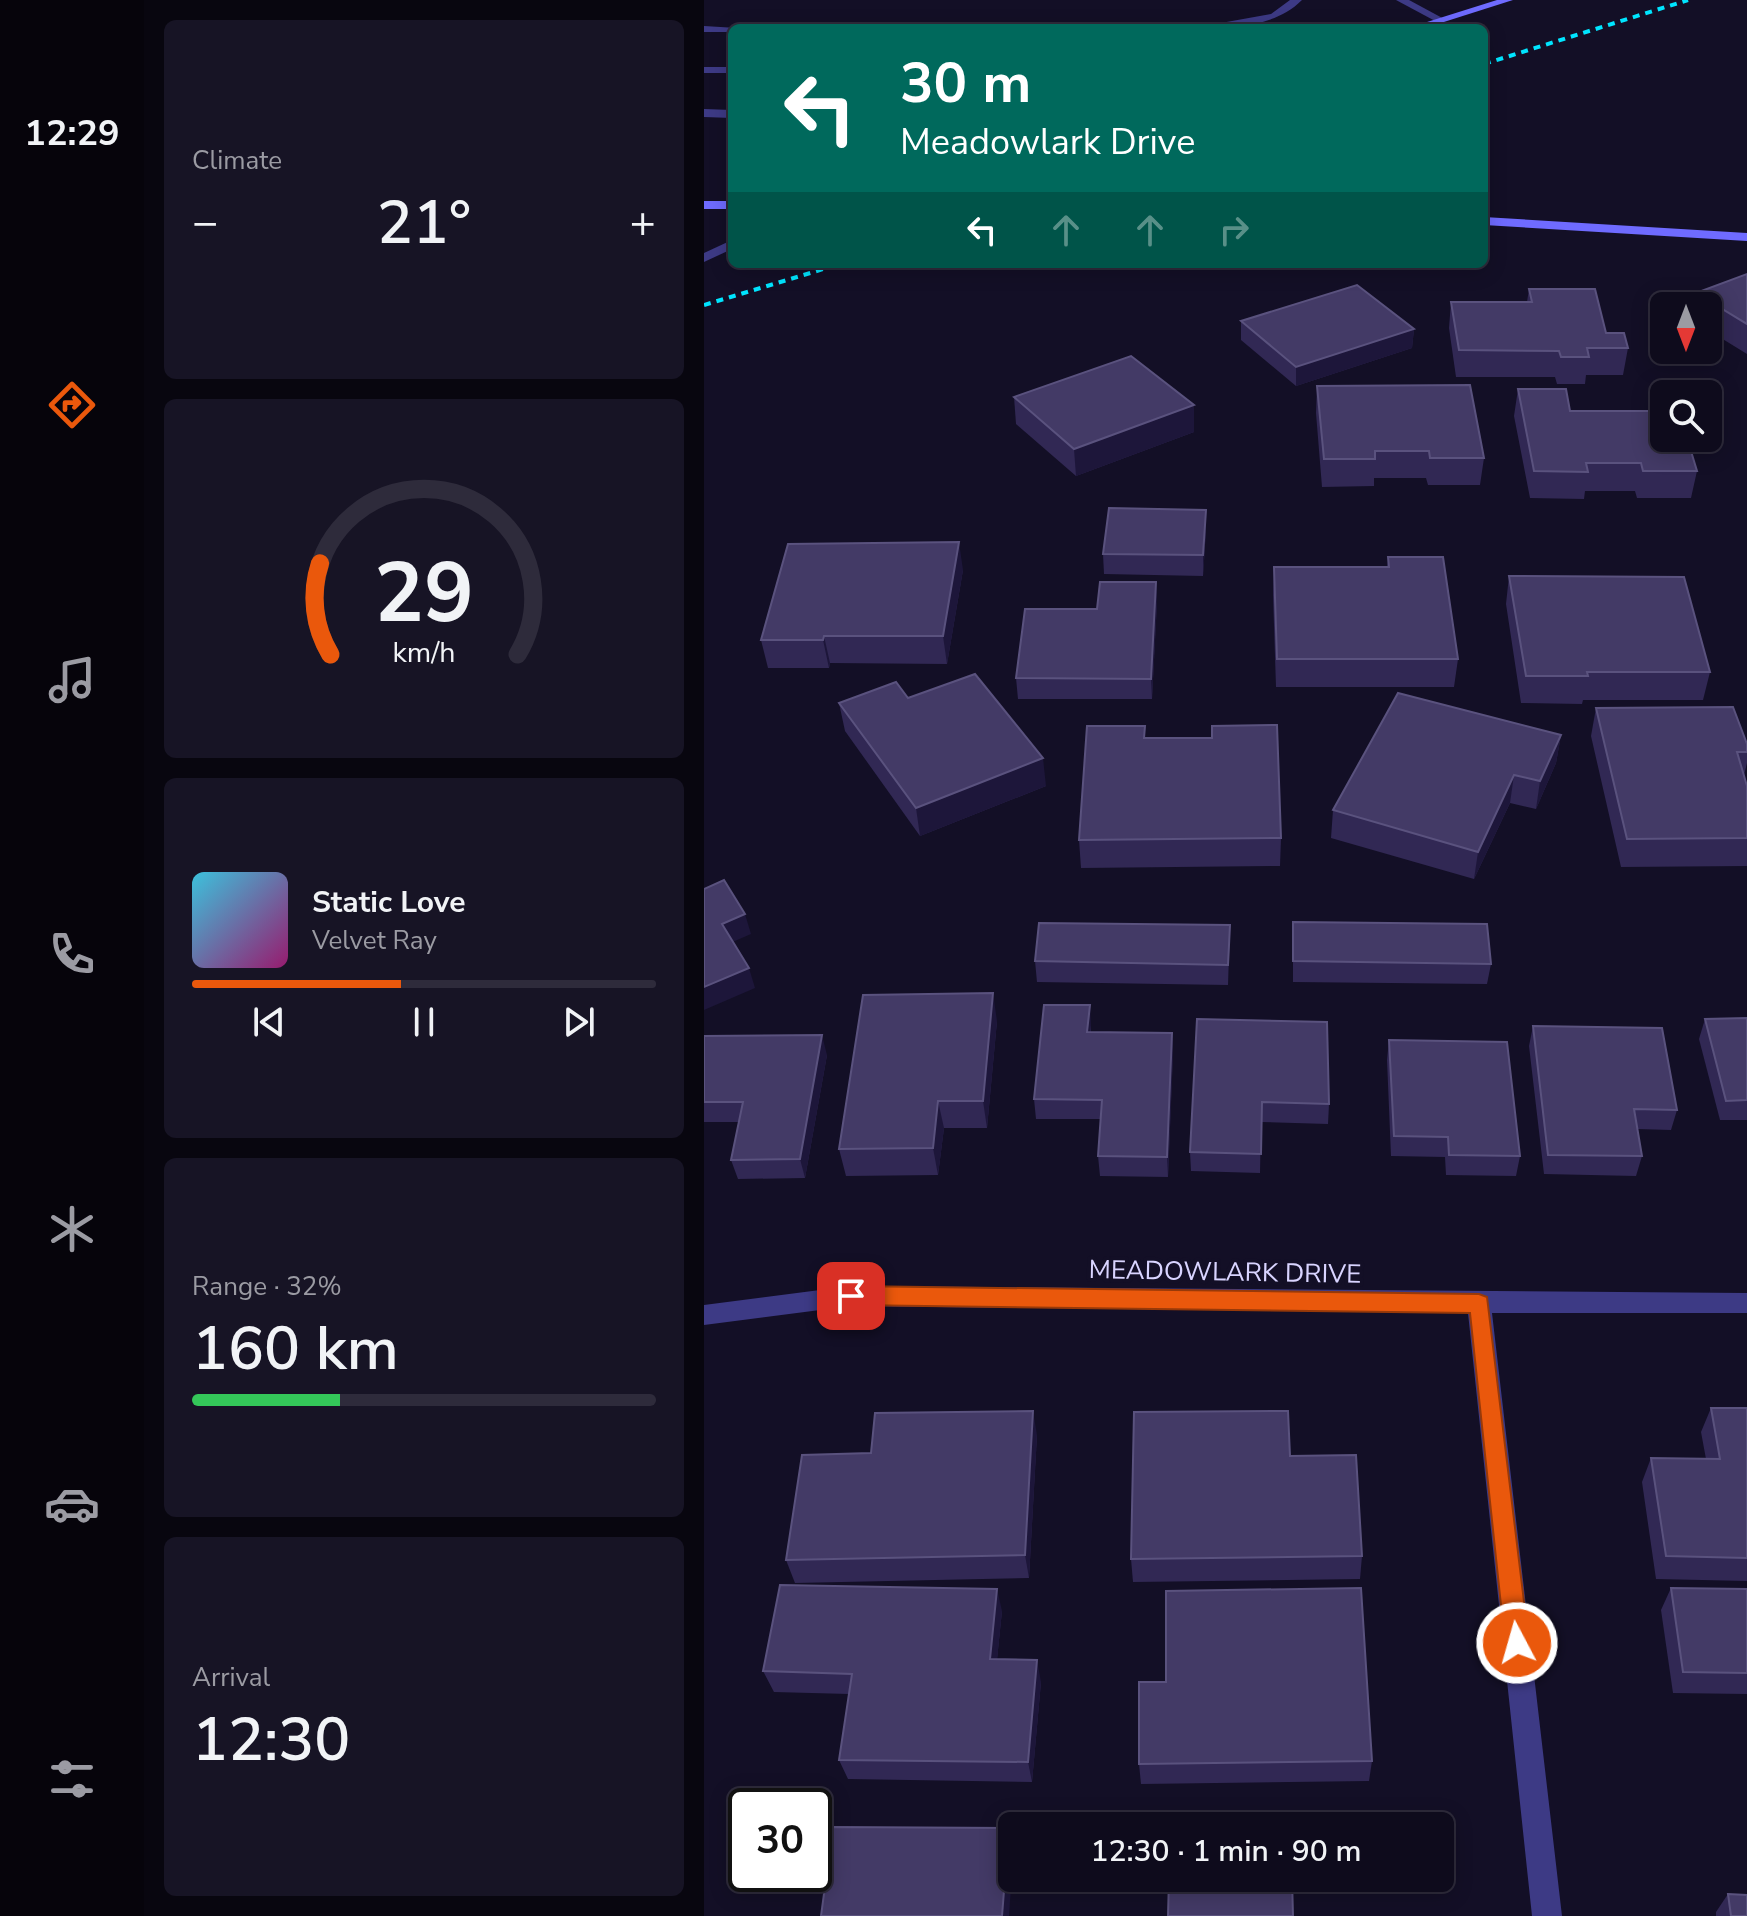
<!DOCTYPE html>
<meta charset="utf-8">
<style>
:root{--surface:#0e0b1c;--page:#171425;--text:#f1f3f6;--muted:#9b9ba3;--line:#2e2b3b;--accent:#ea580c}
body{margin:0;font-family:"Nunito Sans",sans-serif;background:var(--page);color:var(--text);height:100vh;display:flex;flex-direction:column;font-size:30px;white-space:nowrap}
*{box-sizing:border-box;margin:0}
p{font-size:26px;color:var(--muted)}
.icon{flex:none;width:44px;height:44px;fill:none;stroke:currentColor;stroke-width:2;stroke-linecap:round;stroke-linejoin:round}
.map{position:relative;flex:1;overflow:hidden}
.panel{display:flex;flex-direction:column;gap:20px;padding:20px;background:#08060f;width:560px}
.panel>*{flex:none}
.hud{position:absolute;left:24px;top:24px;width:760px;height:244px;border-radius:12px;box-shadow:0 4px 20px #0003,0 0 0 2px var(--line);background:#00695c;color:#fff;overflow:hidden}
.needle{width:52px;rotate:180deg}
.controls{position:absolute;left:946px;top:292px;display:grid;gap:16px}
.controls a{display:grid;place-items:center;width:72px;height:72px;border-radius:12px;background:var(--surface);box-shadow:0 4px 20px #0003,0 0 0 2px var(--line);font-size:40px}
.speed{position:absolute;left:24px;top:1788px;display:flex;gap:16px;font-size:40px;font-weight:700;text-align:center}
.speed>*{display:grid;place-content:center;width:104px;height:104px;border-radius:50%;background:var(--surface);box-shadow:0 4px 20px #0003,0 0 0 2px var(--line);line-height:1}
.speed .limit{border:4px solid #111;border-radius:12px;background:#fff;color:#111}
.pin{position:absolute;display:grid;place-items:center;width:68px;height:68px;color:#fff;margin:-34px;border-radius:16px;box-shadow:0 4px 12px #0006}
.me{position:absolute;width:88px;margin:-44px;rotate:354deg;stroke-linejoin:round;filter:drop-shadow(0 0 6px #0008)}
.turn{display:flex;align-items:center;gap:28px;height:168px;padding:0 40px;font-size:36px}
.turn .icon{width:104px;height:104px;stroke-width:2.5}
.turn b{display:block;font-size:56px;line-height:68px}
.lanes{display:flex;align-items:center;height:76px;padding:0 40px;background:#0003;justify-content:center;gap:40px;direction:ltr}
.lanes .off{opacity:.35}
.big{font-size:60px;font-weight:600;line-height:1.1}
.panel .widget{flex:1;display:flex;flex-direction:column;justify-content:center;gap:12px;min-width:0;padding:0 28px;border-radius:12px;background:var(--page)}
.panel .dial{align-items:center;gap:0}
.dial svg{height:208px;overflow:visible;fill:none;stroke:var(--line);stroke-width:7;stroke-linecap:round;text-anchor:middle}
.dial text{fill:var(--text);stroke:none}
.song{display:flex;align-items:center;gap:24px}
.cover{width:96px;height:96px;border-radius:12px;background:linear-gradient(135deg,hsl(190 70% 55%),hsl(320 70% 35%))}
.played{height:8px;border-radius:4px;background:linear-gradient(90deg,var(--accent) 45%,var(--line) 45%)}
.keys{display:flex;justify-content:space-around;direction:ltr}
.heat{display:flex;justify-content:space-between;align-items:center;font-size:44px;direction:ltr}
.charge{height:12px;border-radius:6px;background:linear-gradient(90deg,#34c759 32%,var(--line) 0)}
.trip{position:absolute;left:294px;top:1812px;width:456px;height:80px;border-radius:12px;background:var(--surface);box-shadow:0 4px 20px #0003,0 0 0 2px var(--line);font-weight:600;line-height:80px;text-align:center}
main{display:flex;flex:1;min-height:0}
.menu{display:flex;flex-direction:column;width:144px;justify-content:space-around;align-items:center;background:#06040b;color:var(--muted)}
.menu .icon{width:56px;height:56px}
.menu .active{color:var(--accent)}
.menu b{font-size:36px;color:var(--text)}
.map>svg:first-child{display:block}
.lines{fill:none;stroke-linecap:round;stroke-linejoin:round}
.service{fill:#3d3a85;fill-rule:evenodd}
.minor{fill:#3d3a85;fill-rule:evenodd}
.secondary{fill:#6f6bff;fill-rule:evenodd}
.rail{stroke:#00e5ff;stroke-width:4;stroke-dasharray:7 6;stroke-linecap:butt}
.wall{fill:#312854}
.shaded-wall{fill:#1d163a}
.building{fill:#433a66;stroke:#5a527e;stroke-width:2}
.route{fill:#ea580c;stroke:#983908;stroke-width:2}
.labels{text-anchor:middle;dominant-baseline:central;stroke-width:8;stroke-linejoin:round;paint-order:stroke}
.street-label{font-size:26px;fill:#d9d4ff;stroke:#130f26}
</style>
<main>
<nav class="menu">
<b>12:29</b>
<svg class="icon active" aria-label="directions" viewBox="0 0 24 24"><path d="M12 3l9 9-9 9-9-9zM9 14v-3h6M13 9l2 2-2 2"/></svg>
<svg class="icon" aria-label="music" viewBox="0 0 24 24"><path d="M9 18V5l10-2v13"/><circle cx="6" cy="18" r="3"/><circle cx="16" cy="16" r="3"/></svg>
<svg class="icon" aria-label="phone" viewBox="0 0 24 24"><path d="M5 4h4l2 5-3 2q2 4 5 5l2-3 5 2v4C11 20 4 13 5 4z"/></svg>
<svg class="icon" aria-label="climate" viewBox="0 0 24 24"><path d="M12 3v18M4 7l16 10M4 17L20 7"/></svg>
<svg class="icon" aria-label="car" viewBox="0 0 24 24"><path d="M5 17H2v-5l4-1 3-4h7l3 4 3 1v5h-3M9 17h6M6 11h13"/><circle cx="7" cy="17" r="2"/><circle cx="17" cy="17" r="2"/></svg>
<svg class="icon" aria-label="filters" viewBox="0 0 24 24"><path d="M4 7h16M4 17h16"/><circle cx="9" cy="7" r="2"/><circle cx="15" cy="17" r="2"/></svg>
</nav>
<section class="panel">
<div class="widget"><p>Climate</p>
<div class="heat"><a>−</a><b class="big">21°</b><a>+</a></div>
</div>
<div class="widget dial"><svg viewBox="0 0 100 80">
<path d="M14 69A42 42 0 1 1 86 69"/>
<path d="M14 69A42 42 0 0 1 10 34" stroke="#ea580c"/>
<text x="50" y="56" font-size="32" font-weight="700">29</text>
<text x="50" y="72" font-size="11">km/h</text>
</svg></div>
<div class="widget">
<div class="song"><i class="cover"></i><div><b>Static Love</b><p>Velvet Ray</p></div></div>
<div class="played"></div>
<div class="keys"><svg class="icon" aria-label="previous" viewBox="0 0 24 24"><path d="M18 5L8 12l10 7zM5 5v14"/></svg><svg class="icon" aria-label="pause" viewBox="0 0 24 24"><path d="M8 5v14M16 5v14"/></svg><svg class="icon" aria-label="next" viewBox="0 0 24 24"><path d="M6 5l10 7-10 7zM19 5v14"/></svg></div>
</div>
<div class="widget"><p>Range · 32%</p><b class="big">160 km</b><div class="charge"></div></div>
<div class="widget"><p>Arrival</p><b class="big">12:30</b></div>
</section>
<div class="map">
<svg width="1043" height="1916" viewBox="0 0 1043 1916">
<rect width="100%" height="100%" fill="#130f26"/>
<g class="lines">
<!-- service -->
<g class="service">
<path d="M586,0H598C570,28 527,28 489,28L567,14Z"/>
<path d="M692,0H705L742,20L733,22Z"/>
<path d="M0,26L33,28H28V32H0Z"/>
<rect x="0" y="67" width="28" height="6"/>
<path d="M0,109L28,110V118L0,117Z"/>
<path d="M28,240V249L0,262V253Z"/>
</g>
<!-- minor -->
<path class="minor" d="M147,1286L1043,1293V1313H788L858,1916H828L764,1313L147,1306L0,1325V1305Z"/>
<!-- secondary -->
<g class="secondary">
<path d="M793,0H809L721,28H704Z"/>
<rect x="0" y="201" width="28" height="8"/>
<path d="M780,217L1043,233V241L780,225Z"/>
</g>
<!-- rail -->
<g class="rail">
<path d="M780,64L984,0"/>
<path d="M0,305L136,264"/>
</g>
</g>
<!-- wall -->
<g class="wall">
<path d="M1043,274V354L1004,330V306H989L992,293Z"/>
<path d="M825,289L902,333L924,348L919,375H882L881,384H853L851,377H752L745,328L747,302H823Z"/>
<path d="M537,321L710,329L708,348L592,386L537,340Z"/>
<path d="M613,386L780,458L776,485H724L722,478H670V486L618,487L612,413Z"/>
<path d="M814,389L866,411L993,471L987,498H933L931,491H881L880,499L826,498L810,416Z"/>
<path d="M310,397L490,405V432L372,476L312,424Z"/>
<path d="M502,510V530L499,576L400,574L399,554Z"/>
<path d="M684,557L754,659L750,687H572L569,595L570,567H683Z"/>
<path d="M259,570L243,664L126,663L125,668H64L57,640Z"/>
<path d="M805,576L1006,672L999,700H879L878,704L817,703L802,604Z"/>
<path d="M452,582L453,602L448,699H314L312,678L393,609Z"/>
<path d="M204,698L342,786L216,836L141,731L135,703Z"/>
<path d="M892,708L1043,744V763L1040,775L1043,786V866L917,867L887,736Z"/>
<path d="M857,735L852,763L832,809L806,803L770,879L627,838L629,810Z"/>
<path d="M441,738L577,838L576,866L377,868L375,840Z"/>
<path d="M589,922L787,964L783,984L589,982Z"/>
<path d="M526,925L524,985L333,982L331,961Z"/>
<path d="M1043,1018V1120H1016L995,1039L1001,1019Z"/>
<path d="M493,1019L625,1104L624,1124L557,1122L556,1173L487,1171L486,1152Z"/>
<path d="M293,1021L283,1128H240L234,1175L142,1176L135,1149Z"/>
<path d="M387,1025V1032L468,1033L469,1053L464,1177L396,1176L394,1156L397,1119H332L330,1099Z"/>
<path d="M829,1026L973,1110L967,1130L933,1129L938,1156L932,1176L840,1174L825,1046Z"/>
<path d="M0,1036L123,1055L101,1178L34,1179L27,1160L35,1122H0Z"/>
<path d="M685,1040L816,1156L812,1176L742,1175L741,1157L687,1156L683,1060Z"/>
<path d="M1007,1408H1043V1581L952,1579L938,1482L947,1458L1002,1459L997,1432Z"/>
<path d="M333,1435L325,1578L91,1583L82,1560L167,1453Z"/>
<path d="M658,1556L656,1579L429,1582L427,1559Z"/>
<path d="M967,1588L1043,1589V1694L969,1693L957,1610Z"/>
<path d="M298,1611L293,1659L337,1682L328,1782L144,1779L135,1760L145,1694L70,1692L59,1671Z"/>
<path d="M462,1682L668,1761L665,1781L437,1784L435,1764Z"/>
<path d="M1024,1894L1043,1916H1012V1912Z"/>
</g>
<!-- shaded-wall -->
<g class="shaded-wall">
<path d="M710,329L708,348L592,386V367Z"/>
<path d="M490,405V432L372,476L370,449Z"/>
<path d="M502,510V530L499,576V555Z"/>
<path d="M255,542L259,570L243,664L239,636Z"/>
<path d="M452,582L453,602L448,699L447,679Z"/>
<path d="M120,636L126,663L125,668L119,640Z"/>
<path d="M857,735L852,763L832,809L836,781Z"/>
<path d="M339,758L342,786L216,836L212,808Z"/>
<path d="M810,775L806,803L770,879L774,852Z"/>
<path d="M41,914L47,934L24,944L18,924Z"/>
<path d="M45,968L51,988L0,1010V987Z"/>
<path d="M289,993L293,1021L283,1128L279,1101Z"/>
<path d="M386,1005L387,1025L385,1052L383,1032Z"/>
<path d="M468,1033L469,1053L464,1177L463,1157Z"/>
<path d="M118,1035L123,1055L101,1178L96,1159Z"/>
<path d="M234,1101L240,1128L234,1175L229,1148Z"/>
<path d="M329,1411L333,1435L325,1578L321,1555Z"/>
<path d="M293,1589L298,1611L291,1680L286,1659Z"/>
<path d="M333,1660L337,1682L328,1782L324,1762Z"/>
<path d="M305,1828L308,1840V1872L305,1916H298Z"/>
</g>
<!-- building -->
<g class="building">
<path d="M1043,274V324L992,293Z"/>
<path d="M653,285L710,329L592,367L537,321Z"/>
<path d="M825,289H891L902,333H920L924,348H883L885,357H857L855,351L755,350L747,302H828Z"/>
<path d="M427,356L490,405L370,449L310,397Z"/>
<path d="M766,385L780,458H726L725,451H671V459H620L613,386Z"/>
<path d="M814,389H862L866,411H960V438H983L993,471H939L937,463H882L884,472L830,471Z"/>
<path d="M405,508L502,510L499,555L399,554Z"/>
<path d="M255,542L239,636H120L119,640H57L84,544Z"/>
<path d="M684,557H739L754,659H573L570,567H685Z"/>
<path d="M805,576L980,577L1006,672H883L884,676H822Z"/>
<path d="M396,582H452L447,679L312,678L321,609H393Z"/>
<path d="M271,674L339,758L212,808L135,703L192,682L204,698Z"/>
<path d="M694,693L857,735L836,781L810,775L774,852L629,810Z"/>
<path d="M1029,707L1043,744V752H1033L1043,786V838L923,839L892,708Z"/>
<path d="M573,725L577,838L375,840L383,726H441L440,738H508V726Z"/>
<path d="M20,880L41,914L18,924L45,968L0,987V889Z"/>
<path d="M589,922L783,924L787,964L589,961Z"/>
<path d="M335,923L526,925L524,965L331,961Z"/>
<path d="M289,993L279,1101H234L229,1148L135,1149L159,995Z"/>
<path d="M340,1005H386L383,1032L468,1033L463,1157L394,1156L398,1100L330,1099Z"/>
<path d="M1043,1018V1100L1022,1101L1001,1019Z"/>
<path d="M493,1019L623,1022L625,1104L558,1102L557,1154L486,1152Z"/>
<path d="M829,1026L958,1028L973,1110L930,1109L938,1156L844,1155Z"/>
<path d="M118,1035L96,1159L27,1160L39,1102H0V1036Z"/>
<path d="M685,1040L803,1042L816,1156L745,1155L744,1137L690,1136Z"/>
<path d="M1007,1408H1043V1558L962,1556L947,1458L1016,1459Z"/>
<path d="M329,1411L321,1555L82,1560L98,1455L167,1453L171,1413Z"/>
<path d="M584,1411L586,1456L652,1455L658,1556L427,1559L430,1412Z"/>
<path d="M76,1585L293,1589L286,1659L333,1660L324,1762L135,1760L148,1674L59,1671Z"/>
<path d="M657,1588L668,1761L435,1764V1682H462V1591Z"/>
<path d="M967,1588L1043,1589V1673L979,1672Z"/>
<path d="M129,1827L305,1828L298,1916H117Z"/>
<path d="M465,1878H588L589,1916H464Z"/>
<path d="M1024,1894L1043,1895V1916H1027Z"/>
</g>
<!-- route -->
<path class="route" d="M147,1286L775,1294L783,1297L825,1643L821,1652L813,1655L804,1652L801,1643L766,1313L147,1305L139,1302L136,1296L139,1289Z"/>
<g class="labels">
<!-- street labels -->
<g class="street-label">
<text transform="translate(521 1272) rotate(1)">MEADOWLARK DRIVE</text>
</g>
</g>
</svg>
<div class="controls">
<a><svg class="needle" viewBox="-14 -14 28 28"><path d="M0-13l5 13h-10z" fill="#e53935"/><path d="M0 13l5-13h-10z" fill="#9b9ba3"/></svg></a>
<a><svg class="icon" aria-label="search" viewBox="0 0 24 24"><circle cx="10" cy="10" r="6"/><path d="M15 15l6 6"/></svg></a>
</div>
<div class="speed"><div class="limit">30</div></div>
<div class="pin" style="left:147px;top:1296px;background:#d93025"><svg class="icon" aria-label="arrive" viewBox="0 0 24 24"><path d="M6 21V4h12l-3 4 3 4H6"/></svg></div>
<svg class="me" style="left:813px;top:1643px" viewBox="-20 -20 40 40"><circle r="17" fill="#ea580c" stroke="#fff" stroke-width="3"/><path d="M0-11L8 9 0 5-8 9z" fill="#fff"/></svg>
<div class="trip">12:30 · 1 min · 90 m</div>
<div class="hud">
<div class="turn"><svg class="icon" aria-label="left" viewBox="0 0 24 24"><path d="M17 20v-9H6M10 6l-5 5 5 5"/></svg><div><b>30 m</b>Meadowlark Drive</div></div>
<div class="lanes"><svg class="icon" aria-label="left" viewBox="0 0 24 24"><path d="M17 20v-9H6M10 6l-5 5 5 5"/></svg><svg class="icon off" aria-label="ahead" viewBox="0 0 24 24"><path d="M12 20V5M6 11l6-6 6 6"/></svg><svg class="icon off" aria-label="ahead" viewBox="0 0 24 24"><path d="M12 20V5M6 11l6-6 6 6"/></svg><svg class="icon off" aria-label="right" viewBox="0 0 24 24"><path d="M7 20v-9h11M14 6l5 5-5 5"/></svg></div>
</div>
</div>
</main>
